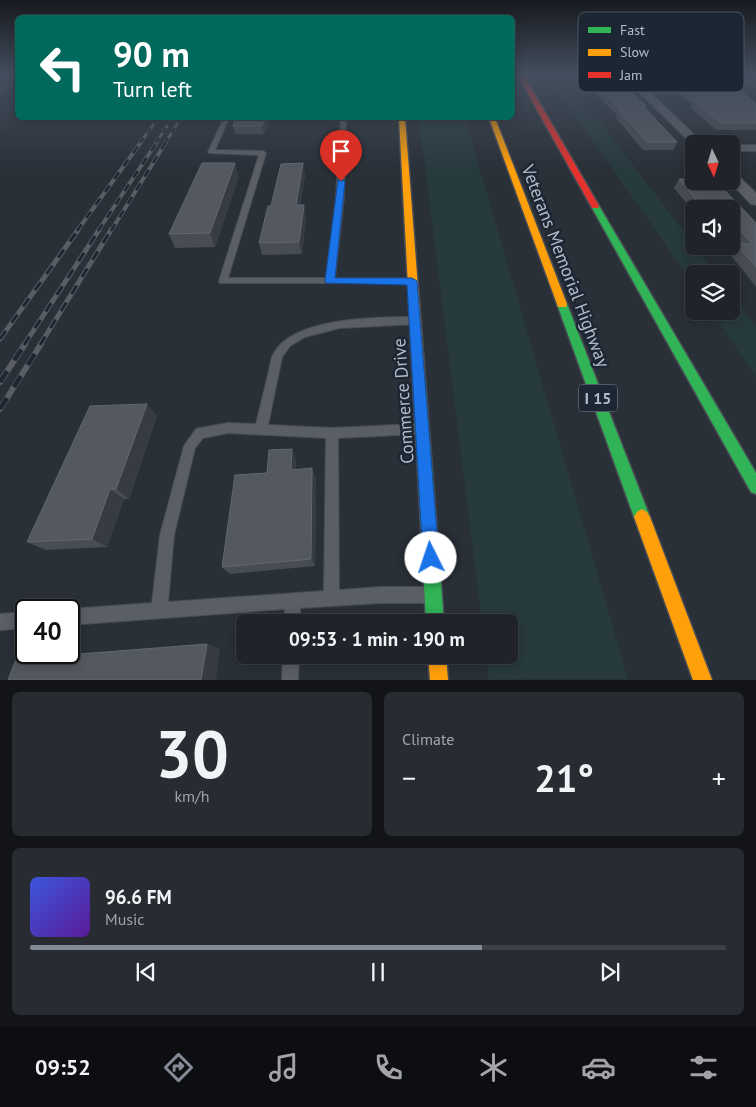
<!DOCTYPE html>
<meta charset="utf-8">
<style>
:root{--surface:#20242a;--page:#282c32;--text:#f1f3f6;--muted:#a2a4a8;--line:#3d4147;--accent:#848b96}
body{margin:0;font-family:"PT Sans",sans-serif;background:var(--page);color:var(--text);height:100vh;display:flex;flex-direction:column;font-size:19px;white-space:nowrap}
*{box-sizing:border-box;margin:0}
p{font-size:16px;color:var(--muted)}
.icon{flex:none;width:28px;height:28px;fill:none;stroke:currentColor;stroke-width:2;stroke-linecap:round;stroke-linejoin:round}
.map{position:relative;height:680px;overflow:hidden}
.drawer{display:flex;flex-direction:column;gap:12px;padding:12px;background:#121417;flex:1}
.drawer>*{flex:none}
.hud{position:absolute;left:15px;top:15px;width:500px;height:105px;border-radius:8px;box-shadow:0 2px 12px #0003,0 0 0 1px var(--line);background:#00695c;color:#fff;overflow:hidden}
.needle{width:32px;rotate:176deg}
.fabs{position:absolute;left:685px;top:135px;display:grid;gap:10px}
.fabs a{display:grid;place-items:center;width:55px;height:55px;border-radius:8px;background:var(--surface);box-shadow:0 2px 12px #0003,0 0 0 1px var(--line);font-size:25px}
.speed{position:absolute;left:15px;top:599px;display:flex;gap:10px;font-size:25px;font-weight:700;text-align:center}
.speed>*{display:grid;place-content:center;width:65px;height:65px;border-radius:50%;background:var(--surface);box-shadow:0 2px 12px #0003,0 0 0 1px var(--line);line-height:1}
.speed .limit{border:2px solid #111;border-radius:8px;background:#fff;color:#111}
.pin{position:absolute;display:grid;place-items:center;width:42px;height:42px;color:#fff;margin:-51px -21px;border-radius:50% 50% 50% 0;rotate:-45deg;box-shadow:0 0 5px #0007}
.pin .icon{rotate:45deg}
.me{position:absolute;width:55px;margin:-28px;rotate:356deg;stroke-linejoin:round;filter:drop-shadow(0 0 4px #0008)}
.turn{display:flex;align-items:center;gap:18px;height:105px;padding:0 15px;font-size:22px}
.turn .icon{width:65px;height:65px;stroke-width:2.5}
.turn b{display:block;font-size:35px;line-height:42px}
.big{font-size:38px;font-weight:700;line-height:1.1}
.drawer .widget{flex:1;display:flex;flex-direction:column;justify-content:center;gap:8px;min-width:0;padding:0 18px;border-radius:8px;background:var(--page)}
.drawer .dial{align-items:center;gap:0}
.dial b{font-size:65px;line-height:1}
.song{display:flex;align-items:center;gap:15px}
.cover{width:60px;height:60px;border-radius:8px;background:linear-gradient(135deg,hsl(230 70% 55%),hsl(270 70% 35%))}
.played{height:5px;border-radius:2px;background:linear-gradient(90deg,var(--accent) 65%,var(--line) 65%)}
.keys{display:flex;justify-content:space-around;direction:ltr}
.heat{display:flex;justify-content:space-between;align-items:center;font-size:28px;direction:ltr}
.drawer .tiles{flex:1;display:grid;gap:12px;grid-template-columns:1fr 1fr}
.widget:last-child{grid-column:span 2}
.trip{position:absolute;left:236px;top:614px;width:282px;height:50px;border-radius:8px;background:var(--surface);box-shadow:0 2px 12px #0003,0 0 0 1px var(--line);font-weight:700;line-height:50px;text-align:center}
.menu{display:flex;height:80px;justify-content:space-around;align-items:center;background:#0d0e11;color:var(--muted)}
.menu .icon{width:35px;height:35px}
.menu .active{color:var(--accent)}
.menu b{font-size:22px;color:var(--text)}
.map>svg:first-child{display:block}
.green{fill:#273a3e}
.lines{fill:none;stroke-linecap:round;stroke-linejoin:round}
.lane-casing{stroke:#484c55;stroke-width:2}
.street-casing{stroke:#484c55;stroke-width:2}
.fast-casing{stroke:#484c55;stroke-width:3}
.slow-casing{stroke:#484c55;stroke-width:3}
.jam-casing{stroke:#484c55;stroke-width:3}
.lane{fill:#5a5e66;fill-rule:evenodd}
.street{fill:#5a5e66;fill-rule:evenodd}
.fast{fill:#30b455;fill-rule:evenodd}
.slow{fill:#ff9f0a;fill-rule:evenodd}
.jam{fill:#e5322d;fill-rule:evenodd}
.rail-far3-casing{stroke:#595d64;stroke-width:3}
.rail-far2-casing{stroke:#595d64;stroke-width:4}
.rail-far1-casing{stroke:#595d64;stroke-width:5}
.rail-casing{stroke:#595d64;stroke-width:6}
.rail-far3{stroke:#1d2633;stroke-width:2;stroke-dasharray:6;stroke-linecap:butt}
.rail-far2{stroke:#1d2633;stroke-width:2.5;stroke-dasharray:8;stroke-linecap:butt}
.rail-far1{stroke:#1d2633;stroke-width:3;stroke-dasharray:10;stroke-linecap:butt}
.rail{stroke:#1d2633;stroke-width:4.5;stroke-dasharray:13;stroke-linecap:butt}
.wall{fill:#474c55}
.shaded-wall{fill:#373c44}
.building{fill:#535861;stroke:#626872}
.route{fill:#1a73e8;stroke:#114b97}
.labels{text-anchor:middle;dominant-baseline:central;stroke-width:5;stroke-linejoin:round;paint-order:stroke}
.shield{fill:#1d2633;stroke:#878f9c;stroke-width:1}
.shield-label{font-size:16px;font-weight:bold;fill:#b4bcc9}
.street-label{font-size:18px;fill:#b4bcc9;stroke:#1d2633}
.key{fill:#1d2633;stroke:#4a5360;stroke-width:1}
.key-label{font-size:14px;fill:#b4bcc9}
</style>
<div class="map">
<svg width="756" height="680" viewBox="0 0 756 680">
<rect width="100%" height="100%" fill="#2a3038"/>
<!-- green -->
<g class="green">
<path d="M546,74H559L592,118H597L716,274H694V285Z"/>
<path d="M419,118H465L628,679H489L486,655H510V622H482Z"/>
<path d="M731,294L756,327V377L711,311H731Z"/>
</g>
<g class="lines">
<!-- lane casing -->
<g class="lane-casing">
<g id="lane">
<path d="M224,118H229L215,150L263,151L266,153L228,278H326L336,197L341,118H346L344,197L335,278H412L416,281L415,283H220L219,281L259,155L209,153L208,152Z"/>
<path d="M415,317L418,318L420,321L418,324L340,328L305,337L290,346L282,357L268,425L332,428L419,424L423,425L425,429L423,433L419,434L338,438L339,590L381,587H425L430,590L433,595L430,600L425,603H381L300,608V622H284L285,609L69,625V610H67L69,609L152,603L160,535L184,446L196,429L200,428L228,423L256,424C260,408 264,391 268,375C270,368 270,359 274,353C294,317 379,317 415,317ZM228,433L326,438L324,591L168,602L174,535L195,448L203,438Z"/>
<path d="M26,612V628L0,630V614Z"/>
<path d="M283,655H299L298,680H282Z"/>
</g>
</g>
<!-- street casing -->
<g class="street-casing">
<g id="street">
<path d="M637,82L640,83L704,144H694V146L634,87L632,85Z"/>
<rect x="731" y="145" width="25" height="6"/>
<path d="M731,172L735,173L756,193V205L751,204L729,181H731Z"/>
</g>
</g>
<!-- fast casing -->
<g class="fast-casing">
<g id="fast">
<path d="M592,204H598L599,206L756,473V494L751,492L591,206Z"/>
<path d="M562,300L567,304L650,517L647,522L642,525L637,522L634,517L557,304Z"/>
<path d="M419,374L423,375L425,379L444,622H426L413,379L415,375Z"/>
</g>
</g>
<!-- slow casing -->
<g class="slow-casing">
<g id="slow">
<path d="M399,118H405L425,379L423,383L419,384L415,383L413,379Z"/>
<path d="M489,118H495L567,304L566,307H558L557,304Z"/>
<path d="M642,509L647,512L650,517L712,680H693L634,517L637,512Z"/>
<path d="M428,655H446L448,680H430Z"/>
</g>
</g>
<!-- jam casing -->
<g class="jam-casing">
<path id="jam" d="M517,74H523L599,206L598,208H592L591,206Z"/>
</g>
<!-- lane -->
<use href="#lane" class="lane"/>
<!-- street -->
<use href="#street" class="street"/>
<!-- fast -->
<use href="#fast" class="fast"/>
<!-- slow -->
<use href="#slow" class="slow"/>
<!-- jam -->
<use href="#jam" class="jam"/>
<!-- rail-far3 casing -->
<g class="rail-far3-casing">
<g id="rail-far3">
<path d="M140,143L158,118"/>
<path d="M156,143L167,126"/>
<path d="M165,143L181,118"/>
</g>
</g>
<!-- rail-far2 casing -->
<g class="rail-far2-casing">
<g id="rail-far2">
<path d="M77,231L141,142"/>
<path d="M98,231L157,142"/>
<path d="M111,231L166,142"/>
</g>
</g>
<!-- rail-far1 casing -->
<g class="rail-far1-casing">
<g id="rail-far1">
<path d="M0,339L78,230"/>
<path d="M24,345L99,230"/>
<path d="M40,345L111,230"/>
</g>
</g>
<!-- rail casing -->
<g class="rail-casing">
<g id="rail">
<path d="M0,382L25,344"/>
<path d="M0,409L41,344"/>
</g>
</g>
<!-- rail-far3 -->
<use href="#rail-far3" class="rail-far3"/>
<!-- rail-far2 -->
<use href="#rail-far2" class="rail-far2"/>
<!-- rail-far1 -->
<use href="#rail-far1" class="rail-far1"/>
<!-- rail -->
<use href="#rail" class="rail"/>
</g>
<!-- wall -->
<g class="wall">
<path d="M577,74H610L646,106L645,108L677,142L673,150H643L616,118L617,115Z"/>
<path d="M650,74H724L756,104V130H716L690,107L692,104L656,77Z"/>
<path d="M732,74H756V88H754Z"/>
<path d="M236,118H270L264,134H235L233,126Z"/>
<path d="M303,163L305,175L300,205L306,217L302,254L262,255L259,243Z"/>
<path d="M239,176L215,247L175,248L169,234Z"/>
<path d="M679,179L756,223V287L729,253L737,244L731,237V209H694V212L674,188Z"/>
<path d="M157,416L129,499H124L107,547L46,550L27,542Z"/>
<path d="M296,460V469L316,479L315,566L230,574L222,567L267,473Z"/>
</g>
<!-- shaded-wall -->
<g class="shaded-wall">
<path d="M1,74H18V78L0,92V75Z"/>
<path d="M266,118H270L264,134L262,126Z"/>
<path d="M235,163L239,176L215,247L210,233Z"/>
<path d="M303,163L305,175L298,217L296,205Z"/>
<path d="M304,205L306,217L302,254L299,242Z"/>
<path d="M147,404L157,416L129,499L116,489Z"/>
<path d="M292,449L296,460V481L291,470Z"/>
<path d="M312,468L316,479L315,566L311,559Z"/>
<path d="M110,489L124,499L107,547L92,539Z"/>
<path d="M207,644L220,648L216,680H201Z"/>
</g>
<!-- building -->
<g class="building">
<path d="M586,74H610L646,106H643L677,142H647L619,110H622Z"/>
<path d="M665,74H724L756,104V123H721L694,100H701Z"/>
<path d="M747,74H756V80Z"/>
<path d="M236,118H266L262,126H233Z"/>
<path d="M202,163H235L210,233L169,234Z"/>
<path d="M303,163L296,205H304L299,242L259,243L268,206H271L281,164Z"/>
<path d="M679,179H694V181H716L756,223V267L736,244H753L731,220V209H721L717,205H701Z"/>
<path d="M147,404L116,489H110L92,539L27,542L90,406Z"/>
<path d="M292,449L291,470L312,468L311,559L222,567L235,475L267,473L269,450Z"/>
<path d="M207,644L201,680H8L16,659Z"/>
</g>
<!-- sky -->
<linearGradient id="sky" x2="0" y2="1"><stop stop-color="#171a1f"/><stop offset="0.44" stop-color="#444e5e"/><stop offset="1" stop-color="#444e5e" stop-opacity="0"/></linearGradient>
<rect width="756" height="169" fill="url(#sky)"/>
<!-- route -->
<path class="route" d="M338,180L345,181L335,278H412L417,281L439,558L437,564L431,566L425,564L423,558L407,285L326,283L325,281Z"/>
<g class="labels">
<!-- shield labels -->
<rect class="shield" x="579" y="384.5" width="38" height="27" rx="4"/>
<g class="shield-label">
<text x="598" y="398">I 15</text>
</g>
<!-- street labels -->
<g class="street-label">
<text transform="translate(566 266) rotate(69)">Veterans Memorial Highway</text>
<text transform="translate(403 401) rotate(-94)">Commerce Drive</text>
</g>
</g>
<!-- legend -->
<rect x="578" y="12" width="166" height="80" rx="8" class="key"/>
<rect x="588" y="27" width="23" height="6" fill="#30b455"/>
<rect x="588" y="49" width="23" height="7" fill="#ff9f0a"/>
<rect x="588" y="72" width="23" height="6" fill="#e5322d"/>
<g class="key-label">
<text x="620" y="35">Fast</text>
<text x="620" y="57">Slow</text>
<text x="620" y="80">Jam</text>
</g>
</svg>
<div class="fabs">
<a><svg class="needle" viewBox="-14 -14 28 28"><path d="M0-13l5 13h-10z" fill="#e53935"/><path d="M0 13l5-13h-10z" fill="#a2a4a8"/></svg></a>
<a><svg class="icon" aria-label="sound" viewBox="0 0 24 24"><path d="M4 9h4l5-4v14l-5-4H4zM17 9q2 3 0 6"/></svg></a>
<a><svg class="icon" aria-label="layers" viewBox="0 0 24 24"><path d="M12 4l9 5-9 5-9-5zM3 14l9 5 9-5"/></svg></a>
</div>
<div class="speed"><div class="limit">40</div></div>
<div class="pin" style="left:341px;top:181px;background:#d93025"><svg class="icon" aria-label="arrive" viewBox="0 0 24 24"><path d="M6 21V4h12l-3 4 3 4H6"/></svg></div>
<svg class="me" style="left:431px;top:558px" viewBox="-20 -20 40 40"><circle r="19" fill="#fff"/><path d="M0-13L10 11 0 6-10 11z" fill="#1a73e8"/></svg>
<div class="trip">09:53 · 1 min · 190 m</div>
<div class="hud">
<div class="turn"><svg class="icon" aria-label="left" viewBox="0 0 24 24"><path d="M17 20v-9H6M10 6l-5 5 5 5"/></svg><div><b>90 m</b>Turn left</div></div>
</div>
</div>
<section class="drawer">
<div class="tiles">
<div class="widget dial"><b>30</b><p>km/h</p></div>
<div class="widget"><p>Climate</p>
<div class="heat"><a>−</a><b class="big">21°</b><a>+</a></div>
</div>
<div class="widget">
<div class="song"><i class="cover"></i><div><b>96.6 FM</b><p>Music</p></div></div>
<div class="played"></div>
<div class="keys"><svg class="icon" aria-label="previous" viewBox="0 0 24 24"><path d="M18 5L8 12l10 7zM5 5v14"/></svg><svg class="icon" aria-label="pause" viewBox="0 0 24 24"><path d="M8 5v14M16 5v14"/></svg><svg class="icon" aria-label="next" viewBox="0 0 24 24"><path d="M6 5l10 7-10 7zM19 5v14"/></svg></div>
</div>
</div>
</section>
<nav class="menu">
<b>09:52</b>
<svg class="icon active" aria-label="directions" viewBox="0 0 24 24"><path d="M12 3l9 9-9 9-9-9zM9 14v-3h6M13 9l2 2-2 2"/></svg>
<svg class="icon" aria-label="music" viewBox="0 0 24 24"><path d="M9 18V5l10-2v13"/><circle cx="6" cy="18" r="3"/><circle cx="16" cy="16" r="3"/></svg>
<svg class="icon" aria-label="phone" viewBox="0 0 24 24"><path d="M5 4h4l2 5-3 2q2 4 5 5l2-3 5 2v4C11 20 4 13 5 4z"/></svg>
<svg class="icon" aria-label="climate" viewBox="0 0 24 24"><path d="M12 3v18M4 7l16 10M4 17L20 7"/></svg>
<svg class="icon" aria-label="car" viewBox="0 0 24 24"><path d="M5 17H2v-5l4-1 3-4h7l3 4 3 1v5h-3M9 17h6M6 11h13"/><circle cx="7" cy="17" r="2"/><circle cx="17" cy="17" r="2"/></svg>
<svg class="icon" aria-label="filters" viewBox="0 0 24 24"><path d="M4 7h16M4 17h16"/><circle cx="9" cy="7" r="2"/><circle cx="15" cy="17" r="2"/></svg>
</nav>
